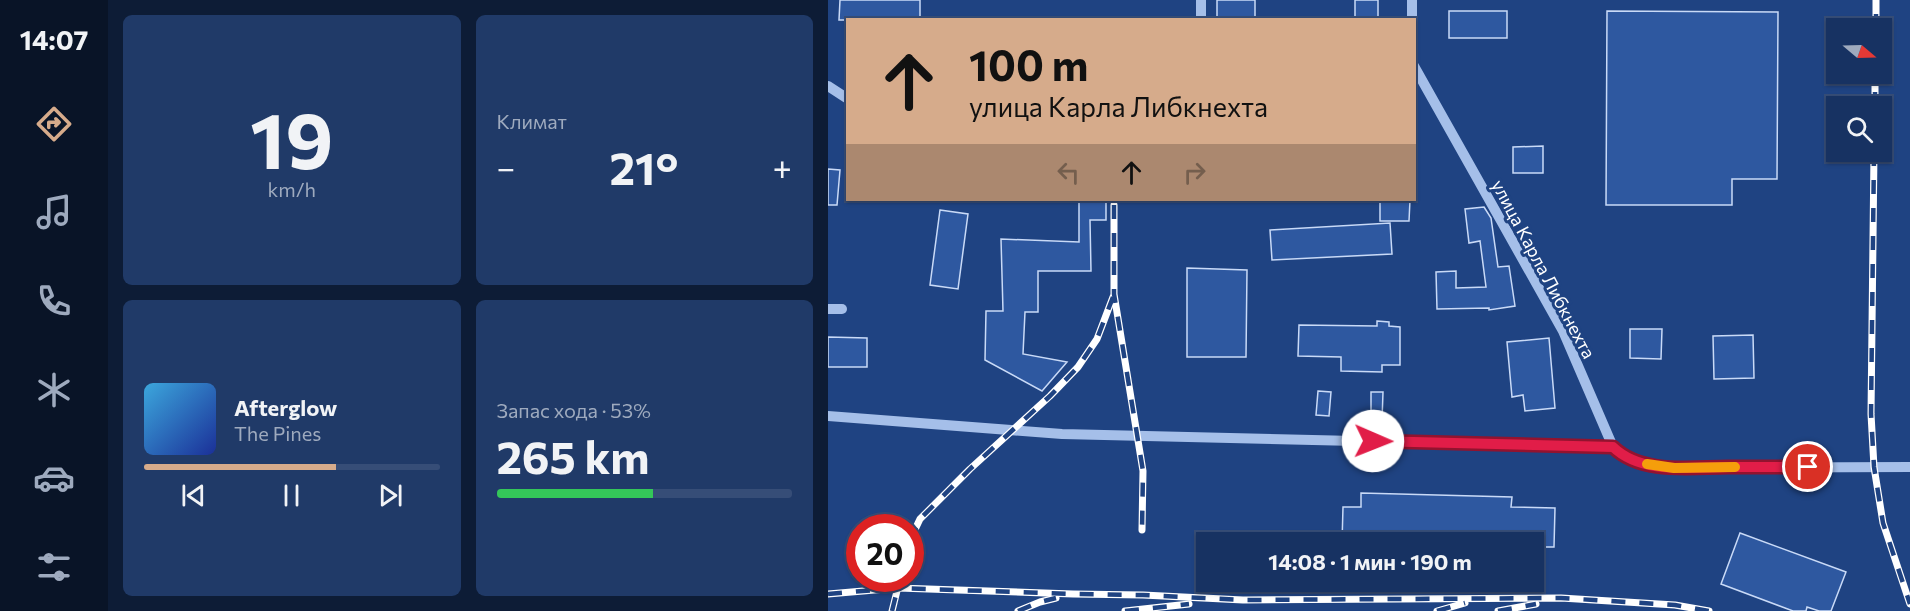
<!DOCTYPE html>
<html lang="ru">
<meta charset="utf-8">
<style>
:root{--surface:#173262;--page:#203a68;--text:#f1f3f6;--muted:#9eaabe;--line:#364d77;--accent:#d6ab8b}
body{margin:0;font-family:Commissioner,sans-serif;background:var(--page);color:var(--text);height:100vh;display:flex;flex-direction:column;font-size:22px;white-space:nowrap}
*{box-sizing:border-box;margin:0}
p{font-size:20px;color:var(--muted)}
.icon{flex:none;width:33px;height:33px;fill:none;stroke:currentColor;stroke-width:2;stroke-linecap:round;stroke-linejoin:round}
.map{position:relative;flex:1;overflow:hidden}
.panel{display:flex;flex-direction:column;gap:15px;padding:15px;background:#0d1c36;width:720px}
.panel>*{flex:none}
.guide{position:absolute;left:18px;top:18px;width:570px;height:183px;border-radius:0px;box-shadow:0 2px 4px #0004,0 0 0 2px var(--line);background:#d6ab8b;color:#111;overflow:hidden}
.needle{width:39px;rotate:109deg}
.fabs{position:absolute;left:998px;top:18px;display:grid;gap:12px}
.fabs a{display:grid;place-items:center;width:66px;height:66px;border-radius:0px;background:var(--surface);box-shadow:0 2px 4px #0004,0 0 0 2px var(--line);font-size:30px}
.speed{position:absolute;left:18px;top:514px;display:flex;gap:12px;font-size:30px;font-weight:700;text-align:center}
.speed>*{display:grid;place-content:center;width:78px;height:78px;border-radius:50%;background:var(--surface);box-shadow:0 2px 4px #0004,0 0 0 2px var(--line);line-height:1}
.speed .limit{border:9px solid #d22;background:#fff;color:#111}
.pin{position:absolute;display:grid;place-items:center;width:51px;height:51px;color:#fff;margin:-26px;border:3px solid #fff;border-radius:50%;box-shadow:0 2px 6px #0007}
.me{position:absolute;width:66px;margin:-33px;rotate:91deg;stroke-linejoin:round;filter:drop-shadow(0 0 4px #0008)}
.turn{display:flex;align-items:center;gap:21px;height:126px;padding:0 24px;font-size:27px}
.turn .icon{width:78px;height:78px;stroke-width:2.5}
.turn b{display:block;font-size:42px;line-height:51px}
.lanes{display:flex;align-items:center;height:57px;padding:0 24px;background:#0003;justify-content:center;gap:30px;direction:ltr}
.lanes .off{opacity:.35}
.big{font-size:45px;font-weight:700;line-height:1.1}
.panel .card{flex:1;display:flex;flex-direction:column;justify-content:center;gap:9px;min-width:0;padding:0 21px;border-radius:9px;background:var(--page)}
.panel .dial{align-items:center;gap:0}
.dial b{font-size:78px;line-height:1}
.song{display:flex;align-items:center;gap:18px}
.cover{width:72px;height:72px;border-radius:9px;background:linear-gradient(135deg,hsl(200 70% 55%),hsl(230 70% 35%))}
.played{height:6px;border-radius:3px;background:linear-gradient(90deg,var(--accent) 65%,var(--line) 65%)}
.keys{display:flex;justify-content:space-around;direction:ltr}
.heat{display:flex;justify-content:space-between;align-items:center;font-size:33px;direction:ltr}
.charge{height:9px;border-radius:4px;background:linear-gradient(90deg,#34c759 53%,var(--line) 0)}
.panel .tiles{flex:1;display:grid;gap:15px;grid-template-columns:repeat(2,1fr)}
.trip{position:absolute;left:368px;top:532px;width:348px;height:60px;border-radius:0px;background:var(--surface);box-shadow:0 2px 4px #0004,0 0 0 2px var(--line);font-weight:700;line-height:60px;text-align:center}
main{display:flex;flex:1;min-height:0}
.tabs{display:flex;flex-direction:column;width:108px;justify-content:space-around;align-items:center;background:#091427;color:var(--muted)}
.tabs .icon{width:42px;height:42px}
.tabs .active{color:var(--accent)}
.tabs b{font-size:27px;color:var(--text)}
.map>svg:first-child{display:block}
.building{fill:#2e58a0;stroke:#c9daf7;stroke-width:1.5}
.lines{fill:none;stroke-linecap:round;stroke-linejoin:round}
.minor{stroke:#a5bfe9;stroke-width:10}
.rail-casing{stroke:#fff;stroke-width:7}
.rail{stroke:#1f4382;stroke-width:4.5;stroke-dasharray:14;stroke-linecap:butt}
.route-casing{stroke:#92132f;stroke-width:15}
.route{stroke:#e11d48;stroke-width:10}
.slow{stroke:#f59e0b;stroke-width:10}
.labels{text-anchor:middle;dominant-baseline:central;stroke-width:6;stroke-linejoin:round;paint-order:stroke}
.street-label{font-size:18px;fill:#fff;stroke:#1f4382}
</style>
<main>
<nav class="tabs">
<b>14:07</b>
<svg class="icon active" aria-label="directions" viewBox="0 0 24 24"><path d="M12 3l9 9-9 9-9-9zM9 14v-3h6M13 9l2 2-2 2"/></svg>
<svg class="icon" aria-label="music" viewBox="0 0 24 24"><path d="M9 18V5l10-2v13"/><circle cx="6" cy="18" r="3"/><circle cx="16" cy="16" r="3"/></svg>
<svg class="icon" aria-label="phone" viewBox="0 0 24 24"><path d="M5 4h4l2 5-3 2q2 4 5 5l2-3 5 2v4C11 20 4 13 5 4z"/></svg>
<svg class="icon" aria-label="climate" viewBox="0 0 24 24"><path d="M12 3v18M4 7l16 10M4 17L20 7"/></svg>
<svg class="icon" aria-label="car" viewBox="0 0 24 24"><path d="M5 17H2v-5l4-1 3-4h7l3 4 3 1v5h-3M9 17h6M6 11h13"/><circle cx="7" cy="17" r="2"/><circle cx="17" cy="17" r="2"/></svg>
<svg class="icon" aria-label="filters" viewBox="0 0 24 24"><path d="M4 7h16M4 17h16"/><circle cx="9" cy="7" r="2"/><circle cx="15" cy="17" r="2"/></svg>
</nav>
<section class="panel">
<div class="tiles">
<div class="card dial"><b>19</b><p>km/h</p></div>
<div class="card"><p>Климат</p>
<div class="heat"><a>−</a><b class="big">21°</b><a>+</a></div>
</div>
<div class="card">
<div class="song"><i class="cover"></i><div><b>Afterglow</b><p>The Pines</p></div></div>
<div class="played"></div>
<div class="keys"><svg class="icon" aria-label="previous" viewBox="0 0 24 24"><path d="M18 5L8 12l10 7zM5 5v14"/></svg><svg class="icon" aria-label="pause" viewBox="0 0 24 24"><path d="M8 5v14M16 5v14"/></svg><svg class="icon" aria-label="next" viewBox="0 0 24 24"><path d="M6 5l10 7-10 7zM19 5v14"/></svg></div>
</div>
<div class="card"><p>Запас хода · 53%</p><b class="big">265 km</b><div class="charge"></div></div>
</div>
</section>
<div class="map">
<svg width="1082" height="611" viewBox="0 0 1082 611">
<rect width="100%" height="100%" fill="#1f4382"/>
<!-- building -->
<g class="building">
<path d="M12,0H92V20H11Z"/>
<rect x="389" y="0" width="38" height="20"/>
<rect x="527" y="0" width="23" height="20"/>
<rect x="621" y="11" width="58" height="27"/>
<path d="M779,11L950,12L949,179H904V205H778Z"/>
<path d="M715,146V173H685V147Z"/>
<path d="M0,169L12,170L9,205H0Z"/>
<path d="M251,200H278V220H262L263,271H210V312H197L195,354L239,362L214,391L157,360L158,311H175L173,239L251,242Z"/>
<path d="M552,200H582L581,221H552Z"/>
<path d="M656,207L663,218L670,267L681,266L687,306L661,310V308L609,309L608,272L628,271V288L658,287L652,241L641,243L637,209Z"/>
<path d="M112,210L140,214L130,289L102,285Z"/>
<path d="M562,223L564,254L444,260L442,230Z"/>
<path d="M359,268L419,270L418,357H359Z"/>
<path d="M549,321L561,322V326L572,327V365H554V372L513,371V357L470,356L471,325L549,326Z"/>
<path d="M802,329H834L833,359L802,358Z"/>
<path d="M925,335L926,378L886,379L885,336Z"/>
<path d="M0,337L39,338V367H0Z"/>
<path d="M721,338L727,408L697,411L695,395L684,397L679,342Z"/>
<path d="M490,391L503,392L501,416L488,415Z"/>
<path d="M543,392H555L554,421L543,420Z"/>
<path d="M533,493L684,497L683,507L727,508L726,547H705V543H514L515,507H533Z"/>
<path d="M912,533L1018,572L1003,611H991L979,607L978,611H965L893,584Z"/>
</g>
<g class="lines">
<!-- minor -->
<g class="minor">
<path d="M373,0V20"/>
<path d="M584,20V0"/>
<path d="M586,66L735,331L785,447C801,463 824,466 846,468L1082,467"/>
<path d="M0,86L20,99"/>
<path d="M0,309H14"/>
<path d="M0,416L234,434L785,447"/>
</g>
<!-- rail casing -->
<g class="rail-casing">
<g id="rail">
<path d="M1048,28V0"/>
<path d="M1047,106V74"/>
<path d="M1046,152L1043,414L1046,467L1055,523L1082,604"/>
<path d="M286,205V294L315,471L314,530"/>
<path d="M82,540L92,519L142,469L222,396L250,367L269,339L285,297"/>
<path d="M0,594L70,588L245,594L315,595L415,600L733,598L847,605L881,611"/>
<path d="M64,611L72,579"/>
<path d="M190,611L212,602L228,598"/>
<path d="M297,611L361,604"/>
<path d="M609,611L637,603"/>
<path d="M670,611L708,604"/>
</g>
</g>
<!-- rail -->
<use href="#rail" class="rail"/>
</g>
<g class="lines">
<!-- route casing -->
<g class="route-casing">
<path id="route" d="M545,441L785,447C814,475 863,467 900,467C927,467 953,467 980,467"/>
</g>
<!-- route -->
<use href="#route" class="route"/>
<!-- slow -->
<path class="slow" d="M819,464L846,468L907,467"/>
</g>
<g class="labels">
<!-- street labels -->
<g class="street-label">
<text transform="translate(716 269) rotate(62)">улица Карла Либкнехта</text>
</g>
</g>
</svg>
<div class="fabs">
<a><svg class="needle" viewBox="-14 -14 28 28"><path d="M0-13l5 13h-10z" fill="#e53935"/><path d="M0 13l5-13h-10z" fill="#9eaabe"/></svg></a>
<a><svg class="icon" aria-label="search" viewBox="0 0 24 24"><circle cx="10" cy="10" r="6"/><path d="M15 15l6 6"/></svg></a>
</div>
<div class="speed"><div class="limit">20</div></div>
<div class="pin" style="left:980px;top:467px;background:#d93025"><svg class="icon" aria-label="arrive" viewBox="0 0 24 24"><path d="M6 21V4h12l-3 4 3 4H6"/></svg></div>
<svg class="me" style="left:545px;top:441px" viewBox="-20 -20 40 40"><circle r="19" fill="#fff"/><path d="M0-13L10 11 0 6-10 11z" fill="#e11d48"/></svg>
<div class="trip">14:08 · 1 мин · 190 m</div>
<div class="guide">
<div class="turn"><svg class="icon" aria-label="ahead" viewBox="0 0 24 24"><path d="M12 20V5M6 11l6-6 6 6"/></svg><div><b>100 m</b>улица Карла Либкнехта</div></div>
<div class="lanes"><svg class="icon off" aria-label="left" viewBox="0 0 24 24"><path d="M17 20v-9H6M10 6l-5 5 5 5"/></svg><svg class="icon" aria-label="ahead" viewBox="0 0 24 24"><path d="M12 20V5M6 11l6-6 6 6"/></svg><svg class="icon off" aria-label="right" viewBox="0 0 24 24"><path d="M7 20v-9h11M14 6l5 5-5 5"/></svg></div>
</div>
</div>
</main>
